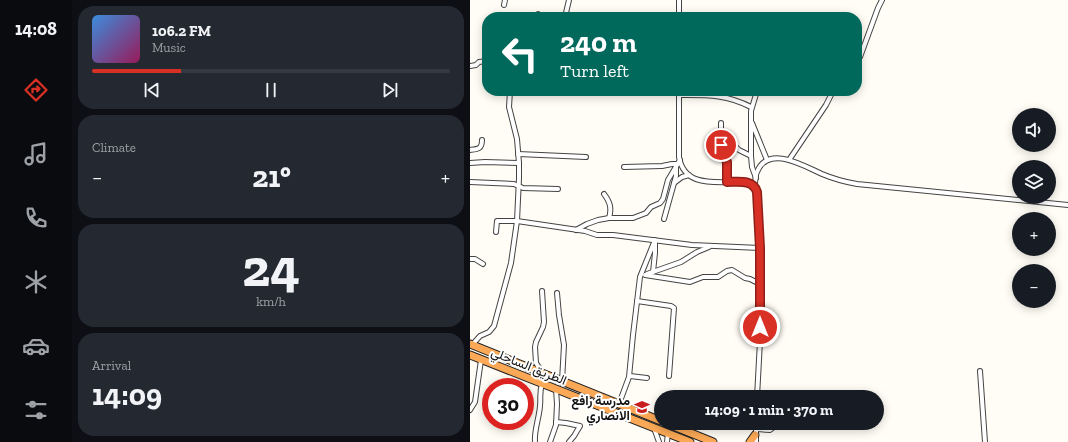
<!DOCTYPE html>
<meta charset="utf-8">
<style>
:root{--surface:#171b24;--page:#242831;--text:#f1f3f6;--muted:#9ea1a6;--line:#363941;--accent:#d93025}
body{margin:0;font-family:"Zilla Slab",Vazirmatn,serif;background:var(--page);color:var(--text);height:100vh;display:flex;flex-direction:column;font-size:15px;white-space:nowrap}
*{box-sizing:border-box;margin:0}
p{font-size:13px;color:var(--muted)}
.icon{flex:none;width:22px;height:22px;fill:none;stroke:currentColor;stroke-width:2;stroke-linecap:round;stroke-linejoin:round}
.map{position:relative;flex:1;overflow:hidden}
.panel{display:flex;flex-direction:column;gap:6px;padding:6px;background:#0d0f14;width:398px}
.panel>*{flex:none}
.hud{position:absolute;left:12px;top:12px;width:380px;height:84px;border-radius:16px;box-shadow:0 2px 10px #0003;background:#00695c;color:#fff;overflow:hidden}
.fabs{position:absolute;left:542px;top:108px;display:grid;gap:8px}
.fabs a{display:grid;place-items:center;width:44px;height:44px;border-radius:50%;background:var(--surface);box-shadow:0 2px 10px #0003;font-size:20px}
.speed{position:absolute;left:12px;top:378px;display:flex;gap:8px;font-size:20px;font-weight:700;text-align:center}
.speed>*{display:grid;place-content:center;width:52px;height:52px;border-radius:50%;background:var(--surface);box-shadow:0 2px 10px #0003;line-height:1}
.speed .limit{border:6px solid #d22;background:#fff;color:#111}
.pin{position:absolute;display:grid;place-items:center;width:34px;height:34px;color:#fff;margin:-17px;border:2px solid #fff;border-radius:50%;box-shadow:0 1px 4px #0007}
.me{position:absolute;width:44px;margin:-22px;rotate:0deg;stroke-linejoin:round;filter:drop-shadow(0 0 3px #0008)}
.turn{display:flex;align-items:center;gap:14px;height:84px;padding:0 12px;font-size:18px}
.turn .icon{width:52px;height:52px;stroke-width:2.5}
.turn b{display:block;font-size:28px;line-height:34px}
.big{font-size:30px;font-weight:800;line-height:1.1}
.panel .card{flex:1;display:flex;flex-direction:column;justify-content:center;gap:6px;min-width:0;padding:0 14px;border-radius:16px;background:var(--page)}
.panel .dial{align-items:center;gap:0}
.dial b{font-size:52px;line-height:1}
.song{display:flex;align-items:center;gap:12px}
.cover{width:48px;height:48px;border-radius:6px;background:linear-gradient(135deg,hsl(210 70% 55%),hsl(330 70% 35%))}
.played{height:4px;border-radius:2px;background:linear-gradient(90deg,var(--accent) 25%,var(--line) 25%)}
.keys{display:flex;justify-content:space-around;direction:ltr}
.heat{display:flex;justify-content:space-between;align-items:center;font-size:22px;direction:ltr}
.trip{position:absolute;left:184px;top:390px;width:230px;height:40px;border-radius:20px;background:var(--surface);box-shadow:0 2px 10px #0003;font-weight:800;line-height:40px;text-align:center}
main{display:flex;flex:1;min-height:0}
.tabs{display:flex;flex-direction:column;width:72px;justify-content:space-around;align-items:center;background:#090b0e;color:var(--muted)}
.tabs .icon{width:28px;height:28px}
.tabs .active{color:var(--accent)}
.tabs b{font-size:18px;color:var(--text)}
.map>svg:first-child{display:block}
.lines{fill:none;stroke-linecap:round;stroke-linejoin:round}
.street-casing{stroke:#444;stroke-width:6}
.highway-casing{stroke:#222;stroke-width:9}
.street{stroke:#fff;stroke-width:4}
.highway{stroke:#fba956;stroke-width:7}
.route-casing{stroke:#8d1f18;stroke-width:10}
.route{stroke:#d93025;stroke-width:7}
.labels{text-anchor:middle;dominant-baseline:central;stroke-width:4;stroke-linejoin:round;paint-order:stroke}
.street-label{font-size:13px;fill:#111;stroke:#fff}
.poi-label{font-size:13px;font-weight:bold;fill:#111;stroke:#fff;text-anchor:end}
</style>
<main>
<nav class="tabs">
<b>14:08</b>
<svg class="icon active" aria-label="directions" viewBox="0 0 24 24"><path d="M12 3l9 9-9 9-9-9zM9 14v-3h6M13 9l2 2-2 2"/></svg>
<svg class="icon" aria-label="music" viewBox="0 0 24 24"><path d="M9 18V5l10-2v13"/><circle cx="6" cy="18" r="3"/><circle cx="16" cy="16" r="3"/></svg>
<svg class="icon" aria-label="phone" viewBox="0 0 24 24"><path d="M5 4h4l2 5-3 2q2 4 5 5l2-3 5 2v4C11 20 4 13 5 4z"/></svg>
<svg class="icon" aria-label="climate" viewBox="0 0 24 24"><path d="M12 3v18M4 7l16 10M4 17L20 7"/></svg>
<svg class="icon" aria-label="car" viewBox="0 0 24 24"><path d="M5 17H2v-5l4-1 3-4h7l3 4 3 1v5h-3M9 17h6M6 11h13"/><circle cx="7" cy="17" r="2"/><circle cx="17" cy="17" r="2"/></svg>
<svg class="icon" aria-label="filters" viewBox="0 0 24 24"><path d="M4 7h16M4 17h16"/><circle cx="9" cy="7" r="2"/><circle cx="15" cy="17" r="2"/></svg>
</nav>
<section class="panel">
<div class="card">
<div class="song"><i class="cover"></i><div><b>106.2 FM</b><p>Music</p></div></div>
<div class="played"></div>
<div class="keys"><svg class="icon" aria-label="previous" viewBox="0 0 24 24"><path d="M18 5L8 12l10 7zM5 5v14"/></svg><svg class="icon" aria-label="pause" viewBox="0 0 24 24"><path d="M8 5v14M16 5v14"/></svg><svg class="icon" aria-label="next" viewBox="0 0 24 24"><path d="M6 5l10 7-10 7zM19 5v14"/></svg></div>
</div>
<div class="card"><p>Climate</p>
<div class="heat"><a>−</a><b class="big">21°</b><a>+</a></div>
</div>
<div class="card dial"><b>24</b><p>km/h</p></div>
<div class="card"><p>Arrival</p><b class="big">14:09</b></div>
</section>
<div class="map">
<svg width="598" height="442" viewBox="0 0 598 442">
<rect width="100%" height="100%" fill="#fffdf5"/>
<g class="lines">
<!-- street casing -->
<g class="street-casing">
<g id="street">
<path d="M209,0V17"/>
<path d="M34,5L35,0"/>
<path d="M68,14L69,17"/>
<path d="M95,17L99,0"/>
<path d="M387,62L390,57L408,8L412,0"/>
<path d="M0,66L6,65L9,62L17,61"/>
<path d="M209,91V157C214,186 242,182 264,182C269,182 275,181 280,183C284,185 286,188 287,192L290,284V341L287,397"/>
<path d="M209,95C237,95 256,94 281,107"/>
<path d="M251,123V145L253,153L257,162V182"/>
<path d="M282,123L297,160"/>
<path d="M252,133L269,150L281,156"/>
<path d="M0,150C8,149 12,149 12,140"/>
<path d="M48,154L116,157"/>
<path d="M319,160L356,105L363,91"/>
<path d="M0,163L15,162L49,163"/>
<path d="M154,167L192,166L202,164H207"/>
<path d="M286,178L282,167L281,156V111L287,91"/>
<path d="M0,182L44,184L53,188L88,189"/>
<path d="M204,183L212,177L219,175"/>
<path d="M285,187C285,182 285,176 287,172C298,144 334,166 352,174C364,179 375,182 387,184L598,205"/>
<path d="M134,194C140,202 142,208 139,218"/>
<path d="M194,219L206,176V166"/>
<path d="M106,230L117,224L128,220L139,218H163L176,213L181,207L190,203L193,199L198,180L210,160"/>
<path d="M26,232L27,221H47L115,231L127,235H143L222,245L290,248"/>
<path d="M0,259H5L13,264"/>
<path d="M183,272L185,253V241"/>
<path d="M177,274L211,262L227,252L239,247"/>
<path d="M175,275L220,282L233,277H248L257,271L262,270L275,278L280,279L290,284"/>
<path d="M87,293L89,315L94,345L92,381"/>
<path d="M167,301L201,306L204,308L199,376"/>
<path d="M2,345L10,336L19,332L24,326L41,263L47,221L49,178V163L47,139L39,107L40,91"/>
<path d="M510,371L515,442"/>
<path d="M71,372L70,369L66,363L65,347L66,342L73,327L74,322L72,291"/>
<path d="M160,376L177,378"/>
<path d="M149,404L159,377L163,335L170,277L185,240"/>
<path d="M0,410L5,402L11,360"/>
<path d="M86,422L96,423L110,426L104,436L99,442"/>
<path d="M286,423V442"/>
<path d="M184,428L189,442"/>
<path d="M286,429L300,430L309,423"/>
<path d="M65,442C64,430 69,419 70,406C71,398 69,393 72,384"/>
<path d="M80,442L86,425L87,404L86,389"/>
<path d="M197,442L198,433"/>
</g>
</g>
<!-- highway casing -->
<g class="highway-casing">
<g id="highway">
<path d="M0,344L191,421"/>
<path d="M0,355L220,442"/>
<path d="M196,423L243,442"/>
<path d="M280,442L285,435"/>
</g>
</g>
<!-- street -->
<use href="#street" class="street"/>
<!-- highway -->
<use href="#highway" class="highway"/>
</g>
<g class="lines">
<!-- route casing -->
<g class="route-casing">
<path id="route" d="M251,145L253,153L257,162V182C268,182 283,179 287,192L290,248V327"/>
</g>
<!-- route -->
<use href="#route" class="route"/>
</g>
<!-- icons -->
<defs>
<g id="school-bare" transform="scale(1.2)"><path d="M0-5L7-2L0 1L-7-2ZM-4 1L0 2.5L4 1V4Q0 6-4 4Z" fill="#ca1f20" stroke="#fff" stroke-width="2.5" paint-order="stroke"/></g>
</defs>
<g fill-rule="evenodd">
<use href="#school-bare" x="172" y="407"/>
</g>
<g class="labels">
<!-- street labels -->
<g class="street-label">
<text transform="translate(59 366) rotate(22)">الطريق الساحلي</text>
</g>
<!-- poi labels -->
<g class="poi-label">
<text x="160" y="400">مدرسة رافع<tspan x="160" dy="15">الانصاري</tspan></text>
</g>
</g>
</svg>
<div class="fabs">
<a><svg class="icon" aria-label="sound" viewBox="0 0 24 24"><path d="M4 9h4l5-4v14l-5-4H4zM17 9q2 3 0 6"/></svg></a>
<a><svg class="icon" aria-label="layers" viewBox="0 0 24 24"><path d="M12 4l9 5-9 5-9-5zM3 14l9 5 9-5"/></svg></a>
<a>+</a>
<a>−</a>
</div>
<div class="speed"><div class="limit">30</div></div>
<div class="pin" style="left:251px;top:145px;background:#d93025"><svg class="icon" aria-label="arrive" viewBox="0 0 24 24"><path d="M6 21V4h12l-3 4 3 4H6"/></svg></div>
<svg class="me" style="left:290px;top:327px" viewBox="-20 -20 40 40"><circle r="17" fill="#d93025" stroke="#fff" stroke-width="3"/><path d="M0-11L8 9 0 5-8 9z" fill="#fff"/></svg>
<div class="trip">14:09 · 1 min · 370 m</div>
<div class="hud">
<div class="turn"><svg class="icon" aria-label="left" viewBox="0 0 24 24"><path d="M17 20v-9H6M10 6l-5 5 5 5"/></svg><div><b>240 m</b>Turn left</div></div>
</div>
</div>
</main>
